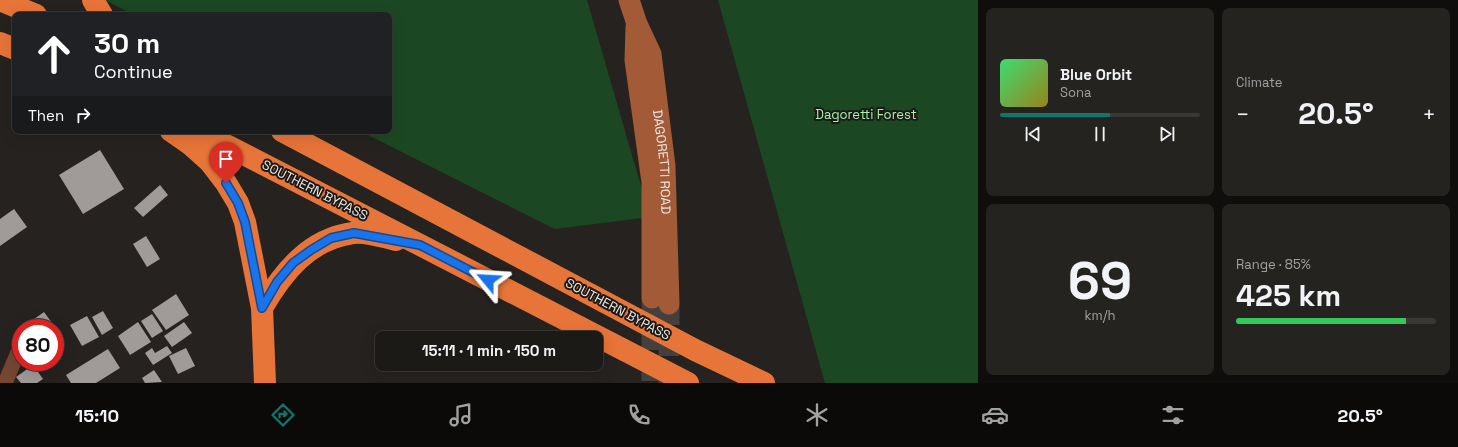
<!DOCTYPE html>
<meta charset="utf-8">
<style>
:root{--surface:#1c1a17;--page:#252320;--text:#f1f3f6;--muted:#a0a1a1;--line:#3a3836;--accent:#0f766e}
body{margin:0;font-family:"Space Grotesk",sans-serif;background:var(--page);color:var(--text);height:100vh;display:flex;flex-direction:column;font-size:15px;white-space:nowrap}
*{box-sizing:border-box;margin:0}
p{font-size:13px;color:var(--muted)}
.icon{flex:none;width:22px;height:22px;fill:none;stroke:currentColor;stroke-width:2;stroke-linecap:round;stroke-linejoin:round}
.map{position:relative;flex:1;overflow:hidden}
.details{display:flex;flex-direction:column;gap:8px;padding:8px;background:#0f0e0d;width:480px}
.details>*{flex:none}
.hud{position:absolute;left:12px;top:12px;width:380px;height:122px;border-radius:8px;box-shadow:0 4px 16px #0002,0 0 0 1px var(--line);background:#202124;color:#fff;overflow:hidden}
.speed{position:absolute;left:12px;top:319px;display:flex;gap:8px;font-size:20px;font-weight:700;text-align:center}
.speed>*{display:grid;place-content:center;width:52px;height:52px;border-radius:50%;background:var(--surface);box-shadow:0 4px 16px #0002,0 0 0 1px var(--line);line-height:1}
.speed .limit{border:6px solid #d22;background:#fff;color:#111}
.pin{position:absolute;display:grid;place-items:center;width:34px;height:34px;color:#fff;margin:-41px -17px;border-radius:50% 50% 50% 0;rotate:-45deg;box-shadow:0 0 4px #0007}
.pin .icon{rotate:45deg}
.me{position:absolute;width:44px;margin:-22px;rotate:297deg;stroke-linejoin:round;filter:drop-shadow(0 0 3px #0008)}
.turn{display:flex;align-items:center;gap:14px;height:84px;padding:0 16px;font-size:18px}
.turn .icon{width:52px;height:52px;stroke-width:2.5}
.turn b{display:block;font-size:28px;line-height:34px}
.then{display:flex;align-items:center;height:38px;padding:0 16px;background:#0003;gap:8px;font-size:15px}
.big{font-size:30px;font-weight:700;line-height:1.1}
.details .widget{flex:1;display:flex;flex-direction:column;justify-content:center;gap:6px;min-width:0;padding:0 14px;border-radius:8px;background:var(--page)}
.details .dial{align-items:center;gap:0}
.dial b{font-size:52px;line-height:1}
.song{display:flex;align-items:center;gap:12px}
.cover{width:48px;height:48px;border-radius:6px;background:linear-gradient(135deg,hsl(140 70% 55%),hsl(50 70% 35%))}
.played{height:4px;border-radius:2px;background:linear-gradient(90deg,var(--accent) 55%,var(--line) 55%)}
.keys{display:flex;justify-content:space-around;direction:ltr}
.heat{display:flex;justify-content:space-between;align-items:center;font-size:22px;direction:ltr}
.charge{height:6px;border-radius:3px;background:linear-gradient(90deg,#34c759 85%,var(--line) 0)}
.details .tiles{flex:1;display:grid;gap:8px;grid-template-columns:repeat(2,1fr)}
.trip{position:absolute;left:375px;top:331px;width:228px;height:40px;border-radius:8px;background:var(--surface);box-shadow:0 4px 16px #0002,0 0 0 1px var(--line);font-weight:700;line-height:40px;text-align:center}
.tab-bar{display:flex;height:64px;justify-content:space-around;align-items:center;background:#0b0a09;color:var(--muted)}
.tab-bar .icon{width:28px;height:28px}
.tab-bar .current{color:var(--accent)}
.tab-bar b{font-size:18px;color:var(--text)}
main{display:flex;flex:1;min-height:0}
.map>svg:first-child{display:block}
.green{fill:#1b4823}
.building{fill:#a09a98}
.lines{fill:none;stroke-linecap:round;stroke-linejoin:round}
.secondary-tunnel{stroke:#43403d;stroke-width:21;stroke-dasharray:21 10;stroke-linecap:butt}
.street{stroke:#754731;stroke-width:15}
.secondary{stroke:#a35a36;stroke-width:21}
.highway{stroke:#e77438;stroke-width:22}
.route-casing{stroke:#114b97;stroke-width:10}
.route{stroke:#1a73e8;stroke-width:7}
.labels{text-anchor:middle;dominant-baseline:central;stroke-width:4;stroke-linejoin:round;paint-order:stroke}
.park-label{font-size:13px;fill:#9ff3aa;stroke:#1c1916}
.street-label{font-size:13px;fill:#edeae8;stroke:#1c1916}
</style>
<main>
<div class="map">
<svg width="978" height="383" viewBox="0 0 978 383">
<rect width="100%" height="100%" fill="#25221f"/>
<!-- green -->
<g class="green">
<path d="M105,0H587L650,217L555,229L360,131H389V15H134Z"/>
<path d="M718,0H978V383H825Z"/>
</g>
<!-- building -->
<g class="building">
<path d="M100,150L124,189L83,214L59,175Z"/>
<path d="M160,185L168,195L143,217L134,208Z"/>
<path d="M14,209L27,227L0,246V219Z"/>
<path d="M146,236L160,259L147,267L133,244Z"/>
<path d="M176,294L189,315L166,330L152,310Z"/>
<path d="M103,311L113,328L102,335L92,317Z"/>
<path d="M44,312L63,338L55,344V328H29L27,324Z"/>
<path d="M152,314L163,331L152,338L141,321Z"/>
<path d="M87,316L99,337L82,346L70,325Z"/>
<path d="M138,322L151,342L130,355L118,336Z"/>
<path d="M184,322L192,333L172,347L164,336Z"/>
<path d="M167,346L172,353L153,365L145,353L152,348L155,353Z"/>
<path d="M186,348L195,366L178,374L169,356Z"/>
<path d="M108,349L120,368L96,383H71L66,375Z"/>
<path d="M33,365L43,379L37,383H21L16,377Z"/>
<path d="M154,370L162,382L145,383L142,378Z"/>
</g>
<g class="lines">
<!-- secondary-tunnel -->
<g class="secondary-tunnel">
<path d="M652,298V383"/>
<path d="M669,304V383"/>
</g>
<!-- street -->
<path class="street" d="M5,383L21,345"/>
<!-- secondary -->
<g class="secondary">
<path id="s1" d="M629,0L637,24L651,54L665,166L669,304"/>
<path d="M636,27L635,60L652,182V298"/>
</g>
<!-- highway -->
<g class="highway">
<path d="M0,0L36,15"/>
<path d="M93,0L102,15"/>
<path d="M0,43L15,49"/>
<path d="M171,131L191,145L210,162L226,183L238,203L245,222L262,308L265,383"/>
<path d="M196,131L230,147L688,383"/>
<path d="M282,131L695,350L764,383"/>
<path d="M262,308C283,272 309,239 353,233C366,231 383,237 396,240"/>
</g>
</g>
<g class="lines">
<!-- route casing -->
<g class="route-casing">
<path id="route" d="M226,183L238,203L245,222L262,308L277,282L293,263L311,250L331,238L354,233L420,245L488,280"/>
</g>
<!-- route -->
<use href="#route" class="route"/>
</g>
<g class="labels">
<!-- park labels -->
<g class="park-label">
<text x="866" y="114">Dagoretti Forest</text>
</g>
<!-- street labels -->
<g class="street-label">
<text stroke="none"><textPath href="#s1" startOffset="167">DAGORETTI ROAD</textPath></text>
<text transform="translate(315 190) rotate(27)">SOUTHERN BYPASS</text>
<text transform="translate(618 309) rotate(28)">SOUTHERN BYPASS</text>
</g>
</g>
</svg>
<div class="speed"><div class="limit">80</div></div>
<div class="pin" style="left:226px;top:183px;background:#d93025"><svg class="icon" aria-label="arrive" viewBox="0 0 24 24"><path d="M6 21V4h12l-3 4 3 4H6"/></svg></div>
<svg class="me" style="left:488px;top:280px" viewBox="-20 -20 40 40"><path d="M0-17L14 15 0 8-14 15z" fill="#1a73e8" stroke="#fff" stroke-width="4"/></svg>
<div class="trip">15:11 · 1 min · 150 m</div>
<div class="hud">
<div class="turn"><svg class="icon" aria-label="ahead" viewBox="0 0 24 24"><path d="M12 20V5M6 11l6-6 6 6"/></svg><div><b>30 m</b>Continue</div></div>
<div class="then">Then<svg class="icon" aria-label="right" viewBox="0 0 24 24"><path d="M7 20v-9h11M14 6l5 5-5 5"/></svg></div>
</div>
</div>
<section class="details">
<div class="tiles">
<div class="widget">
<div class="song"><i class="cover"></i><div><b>Blue Orbit</b><p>Sona</p></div></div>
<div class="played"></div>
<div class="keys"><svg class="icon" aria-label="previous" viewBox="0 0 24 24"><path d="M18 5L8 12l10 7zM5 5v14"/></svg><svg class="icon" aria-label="pause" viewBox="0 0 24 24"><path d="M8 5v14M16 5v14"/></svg><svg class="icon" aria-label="next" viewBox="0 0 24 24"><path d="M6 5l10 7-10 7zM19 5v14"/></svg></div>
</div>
<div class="widget"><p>Climate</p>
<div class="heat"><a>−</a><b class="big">20.5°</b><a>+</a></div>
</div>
<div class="widget dial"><b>69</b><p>km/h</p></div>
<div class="widget"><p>Range · 85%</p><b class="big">425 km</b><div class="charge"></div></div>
</div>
</section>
</main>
<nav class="tab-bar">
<b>15:10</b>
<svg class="icon current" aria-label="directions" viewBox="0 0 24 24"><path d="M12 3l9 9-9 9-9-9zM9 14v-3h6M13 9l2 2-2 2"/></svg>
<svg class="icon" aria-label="music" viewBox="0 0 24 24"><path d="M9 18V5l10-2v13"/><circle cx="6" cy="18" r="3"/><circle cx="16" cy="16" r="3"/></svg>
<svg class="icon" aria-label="phone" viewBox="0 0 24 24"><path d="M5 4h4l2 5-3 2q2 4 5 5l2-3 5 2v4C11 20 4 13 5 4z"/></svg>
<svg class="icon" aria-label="climate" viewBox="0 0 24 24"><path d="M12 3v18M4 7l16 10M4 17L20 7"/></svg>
<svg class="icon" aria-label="car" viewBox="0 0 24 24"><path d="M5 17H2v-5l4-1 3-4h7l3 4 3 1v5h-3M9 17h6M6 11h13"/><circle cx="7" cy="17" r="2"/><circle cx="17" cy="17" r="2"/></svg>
<svg class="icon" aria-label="filters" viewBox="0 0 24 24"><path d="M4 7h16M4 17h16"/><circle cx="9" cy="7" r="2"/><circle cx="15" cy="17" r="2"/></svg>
<b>20.5°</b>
</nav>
